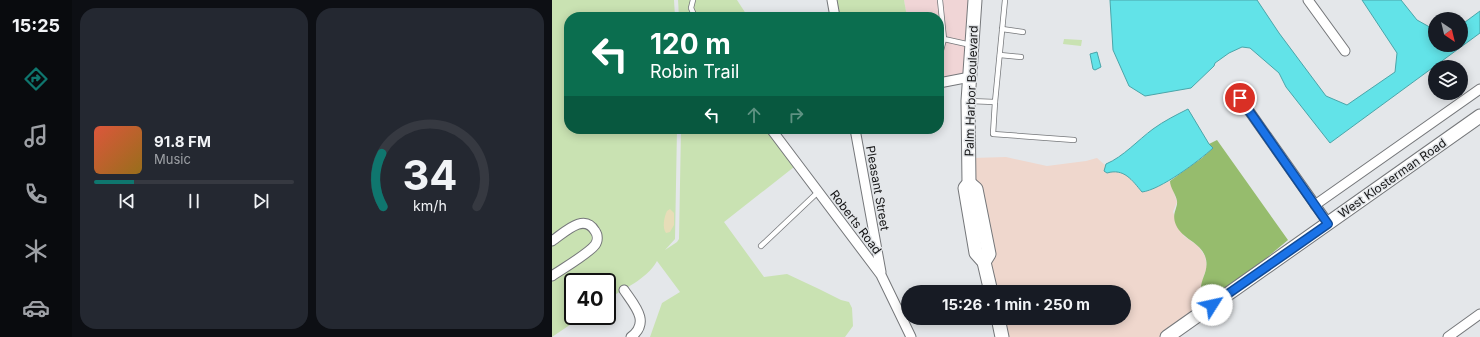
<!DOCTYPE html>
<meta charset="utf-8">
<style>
:root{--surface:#171b24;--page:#242831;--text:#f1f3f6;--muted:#9ea1a6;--line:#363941;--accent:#0f766e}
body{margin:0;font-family:Inter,sans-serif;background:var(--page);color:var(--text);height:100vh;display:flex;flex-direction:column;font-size:15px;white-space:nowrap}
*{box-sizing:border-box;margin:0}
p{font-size:13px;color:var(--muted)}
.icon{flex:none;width:22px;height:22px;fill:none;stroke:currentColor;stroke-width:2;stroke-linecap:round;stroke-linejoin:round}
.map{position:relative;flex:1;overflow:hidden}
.drawer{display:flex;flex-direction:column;gap:8px;padding:8px;background:#0d0f14;width:480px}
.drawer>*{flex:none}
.banner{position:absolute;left:12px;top:12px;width:380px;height:122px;border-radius:16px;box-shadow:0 2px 10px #0003;background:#0b6e4f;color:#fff;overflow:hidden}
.needle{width:26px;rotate:145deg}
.controls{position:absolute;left:876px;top:12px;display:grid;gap:8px}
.controls a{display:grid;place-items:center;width:40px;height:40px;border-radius:50%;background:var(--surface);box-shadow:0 2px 10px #0003;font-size:20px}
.speed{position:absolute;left:12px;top:273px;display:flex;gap:8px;font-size:20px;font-weight:700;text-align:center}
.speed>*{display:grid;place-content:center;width:52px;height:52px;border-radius:50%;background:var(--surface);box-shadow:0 2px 10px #0003;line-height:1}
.speed .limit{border:2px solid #111;border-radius:6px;background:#fff;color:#111}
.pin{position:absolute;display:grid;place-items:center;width:34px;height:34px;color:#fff;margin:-17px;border:2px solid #fff;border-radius:50%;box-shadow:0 1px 4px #0007}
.me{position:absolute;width:44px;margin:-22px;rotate:55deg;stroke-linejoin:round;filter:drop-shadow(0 0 3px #0008)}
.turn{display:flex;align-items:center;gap:14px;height:84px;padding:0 20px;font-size:18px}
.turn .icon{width:52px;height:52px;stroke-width:2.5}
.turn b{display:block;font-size:28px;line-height:34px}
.lanes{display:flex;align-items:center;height:38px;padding:0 20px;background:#0003;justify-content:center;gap:20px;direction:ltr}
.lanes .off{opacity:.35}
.drawer .tile{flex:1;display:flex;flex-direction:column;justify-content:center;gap:6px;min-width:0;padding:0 14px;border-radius:16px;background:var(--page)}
.drawer .dial{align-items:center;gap:0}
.dial svg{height:104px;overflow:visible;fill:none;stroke:var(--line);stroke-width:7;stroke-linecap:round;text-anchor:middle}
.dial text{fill:var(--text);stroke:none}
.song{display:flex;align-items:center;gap:12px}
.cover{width:48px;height:48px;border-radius:6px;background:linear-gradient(135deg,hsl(10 70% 55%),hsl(40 70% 35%))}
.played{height:4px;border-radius:2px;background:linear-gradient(90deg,var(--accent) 20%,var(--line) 20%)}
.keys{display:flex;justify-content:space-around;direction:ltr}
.drawer .tiles{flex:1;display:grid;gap:8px;grid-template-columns:repeat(2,1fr)}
.trip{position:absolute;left:349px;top:285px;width:230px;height:40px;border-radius:20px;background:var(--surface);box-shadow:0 2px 10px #0003;font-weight:700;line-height:40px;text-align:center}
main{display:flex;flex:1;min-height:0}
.dock{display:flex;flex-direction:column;width:72px;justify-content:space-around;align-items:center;background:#090b0e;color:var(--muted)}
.dock .icon{width:28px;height:28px}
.dock .selected{color:var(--accent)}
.dock b{font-size:18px;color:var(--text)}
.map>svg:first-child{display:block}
.commercial{fill:#f0d5d6}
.industrial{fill:#efd7cd}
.green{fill:#c9e2b2}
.forest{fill:#96bc6d}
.sand{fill:#e7ddb8}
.water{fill:#62e3e8;stroke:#4ba5a9}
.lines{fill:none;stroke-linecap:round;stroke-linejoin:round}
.lane-casing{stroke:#75777a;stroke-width:6}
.street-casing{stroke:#75777a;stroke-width:11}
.secondary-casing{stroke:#75777a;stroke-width:15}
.lane{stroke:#fff;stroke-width:4.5}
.street{stroke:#fff;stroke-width:9}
.secondary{stroke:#fff;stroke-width:13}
.route-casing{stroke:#114b97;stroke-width:10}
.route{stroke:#1a73e8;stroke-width:7}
.labels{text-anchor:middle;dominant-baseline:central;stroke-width:3;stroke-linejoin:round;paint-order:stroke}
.street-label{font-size:12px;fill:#141415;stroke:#e4e7ea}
</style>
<main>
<nav class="dock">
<b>15:25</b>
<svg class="icon selected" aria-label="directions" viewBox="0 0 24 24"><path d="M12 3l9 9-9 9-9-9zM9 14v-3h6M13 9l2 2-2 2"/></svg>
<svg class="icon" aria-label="music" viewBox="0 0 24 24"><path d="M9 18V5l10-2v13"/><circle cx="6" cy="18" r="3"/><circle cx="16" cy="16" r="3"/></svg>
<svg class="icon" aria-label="phone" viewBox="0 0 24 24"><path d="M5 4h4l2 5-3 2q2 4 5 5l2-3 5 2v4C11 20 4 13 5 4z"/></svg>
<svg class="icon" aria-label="climate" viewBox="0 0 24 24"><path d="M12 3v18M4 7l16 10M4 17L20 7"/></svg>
<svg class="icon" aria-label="car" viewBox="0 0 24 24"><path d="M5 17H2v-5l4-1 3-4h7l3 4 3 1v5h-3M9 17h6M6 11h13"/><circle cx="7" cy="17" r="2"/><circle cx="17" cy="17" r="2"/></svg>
</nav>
<section class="drawer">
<div class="tiles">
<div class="tile">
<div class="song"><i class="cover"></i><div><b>91.8 FM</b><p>Music</p></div></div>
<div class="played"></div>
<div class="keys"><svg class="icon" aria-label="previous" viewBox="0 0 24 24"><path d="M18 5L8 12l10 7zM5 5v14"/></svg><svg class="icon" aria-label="pause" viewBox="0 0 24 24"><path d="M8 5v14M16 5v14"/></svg><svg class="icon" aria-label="next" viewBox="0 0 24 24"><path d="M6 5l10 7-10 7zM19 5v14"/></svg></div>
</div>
<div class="tile dial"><svg viewBox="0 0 100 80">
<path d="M14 69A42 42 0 1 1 86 69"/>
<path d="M14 69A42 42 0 0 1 13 28" stroke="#0f766e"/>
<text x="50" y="56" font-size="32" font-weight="700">34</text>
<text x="50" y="72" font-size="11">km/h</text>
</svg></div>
</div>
</section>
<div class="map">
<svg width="928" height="337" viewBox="0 0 928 337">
<rect width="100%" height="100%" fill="#e4e7ea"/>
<!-- commercial -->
<path class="commercial" d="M352,0H419L413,73L387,78V17H355Z"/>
<!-- industrial -->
<path class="industrial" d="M454,157L495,166L534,161L545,158L554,166L552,171L566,172L575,175L590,192L597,191L618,181L625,202L621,212L632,236L646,246L653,256L655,267L651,278L654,304L608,337H455L450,318H572V292H444L430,229L420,158Z"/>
<!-- green -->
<g class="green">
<path d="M0,0H122L123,17H17V129H125L123,239L113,250L125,242L127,239L129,129H214L242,167L172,222L212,277L235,274L267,289L289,300L297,302L300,308L301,326L293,337H98L110,303L128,292L105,261C94,280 72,288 55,300V282H21V316H31L0,337Z"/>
<path d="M126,0H185L196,17H127Z"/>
<path d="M283,0H352L355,17H286Z"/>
<path d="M512,39L530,40L529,46L511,44Z"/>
</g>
<!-- forest -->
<path class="forest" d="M665,140L736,240L688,280L654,304C640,282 660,275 653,256C648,242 630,239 624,225C619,214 626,208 625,201C624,194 618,188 618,181L650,158L661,148L657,144Z"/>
<!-- sand -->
<path class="sand" d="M118,209L122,213V225L118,232L114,233C110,228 112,217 115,211Z"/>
<!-- water -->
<g class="water">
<path d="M558,0H705L727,33L774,96L795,105L843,72L845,53L810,0H849L865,20L883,30V45H909V25L928,11V33L778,143L734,87L727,73L698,48L690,47L677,53L663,63L662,66L639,88L593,96L577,86L561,50Z"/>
<path d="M545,52L549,67L543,70L541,69L538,54Z"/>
<path d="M636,109L657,144L661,148C647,161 608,190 590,192C580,180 572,168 555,173L552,171L554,164C571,157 586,140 601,129C612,121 624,115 636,109Z"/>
</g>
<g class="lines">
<!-- lane casing -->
<g class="lane-casing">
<g id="lane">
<path d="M141,0L139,8L143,17"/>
<path d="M388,0L392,39L419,45"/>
<path d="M450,29L471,32"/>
<path d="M448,55L469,57"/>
<path d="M387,58L392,39"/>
<path d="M417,101L443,102L453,0"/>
<path d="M443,102L441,134L522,140"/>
<path d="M209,246L266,192"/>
</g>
</g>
<!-- street casing -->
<g class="street-casing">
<g id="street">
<path d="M280,0L283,17"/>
<path d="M756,0L793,51"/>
<path d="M387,83L418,77"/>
<path d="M688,98L776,223"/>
<path d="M219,129L329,275L359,337"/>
<path d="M303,129L329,272"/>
<path d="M763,205L928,89"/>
<path d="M0,241C12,233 32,212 43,231C46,235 46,241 43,245C36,254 10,269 0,276"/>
<path d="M72,290C82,305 99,322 79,337"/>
<path d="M896,337L928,314"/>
</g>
</g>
<!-- secondary casing -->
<g class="secondary-casing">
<g id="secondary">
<path d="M423,0L416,101L417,183L413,188L424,253L432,262L439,292"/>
<path d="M417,183L424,189L437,254L432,262"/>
<path d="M446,318L450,337"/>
<path d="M615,337L928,116"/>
</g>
</g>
<!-- lane -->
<use href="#lane" class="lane"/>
<!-- street -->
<use href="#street" class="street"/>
<!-- secondary -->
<use href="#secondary" class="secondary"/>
</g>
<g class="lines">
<!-- route casing -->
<g class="route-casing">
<path id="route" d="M660,305L776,224L688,98"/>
</g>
<!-- route -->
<use href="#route" class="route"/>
</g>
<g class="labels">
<!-- street labels -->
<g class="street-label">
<text transform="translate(419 91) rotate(-88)">Palm Harbor Boulevard</text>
<text transform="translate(840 178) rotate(-35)">West Klosterman Road</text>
<text transform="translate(326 188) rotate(80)">Pleasant Street</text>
<text transform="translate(304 222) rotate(53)">Roberts Road</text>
</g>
</g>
</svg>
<div class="controls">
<a><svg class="needle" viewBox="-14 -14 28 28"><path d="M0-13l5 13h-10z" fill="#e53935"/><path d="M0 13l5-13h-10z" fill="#9ea1a6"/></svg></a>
<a><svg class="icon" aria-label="layers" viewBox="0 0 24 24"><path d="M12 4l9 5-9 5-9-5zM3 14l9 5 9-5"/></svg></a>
</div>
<div class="speed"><div class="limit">40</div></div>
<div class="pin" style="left:688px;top:98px;background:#d93025"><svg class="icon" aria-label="arrive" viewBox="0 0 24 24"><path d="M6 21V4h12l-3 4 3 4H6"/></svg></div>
<svg class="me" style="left:660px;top:305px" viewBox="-20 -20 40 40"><circle r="19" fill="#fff"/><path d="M0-13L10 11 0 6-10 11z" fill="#1a73e8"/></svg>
<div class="trip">15:26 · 1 min · 250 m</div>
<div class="banner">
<div class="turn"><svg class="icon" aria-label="left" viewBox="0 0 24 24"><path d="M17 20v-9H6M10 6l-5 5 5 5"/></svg><div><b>120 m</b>Robin Trail</div></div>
<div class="lanes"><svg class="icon" aria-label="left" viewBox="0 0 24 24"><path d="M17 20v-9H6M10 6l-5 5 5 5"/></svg><svg class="icon off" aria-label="ahead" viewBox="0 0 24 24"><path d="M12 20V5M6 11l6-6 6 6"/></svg><svg class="icon off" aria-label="right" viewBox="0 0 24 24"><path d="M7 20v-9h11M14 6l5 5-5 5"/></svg></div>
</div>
</div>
</main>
